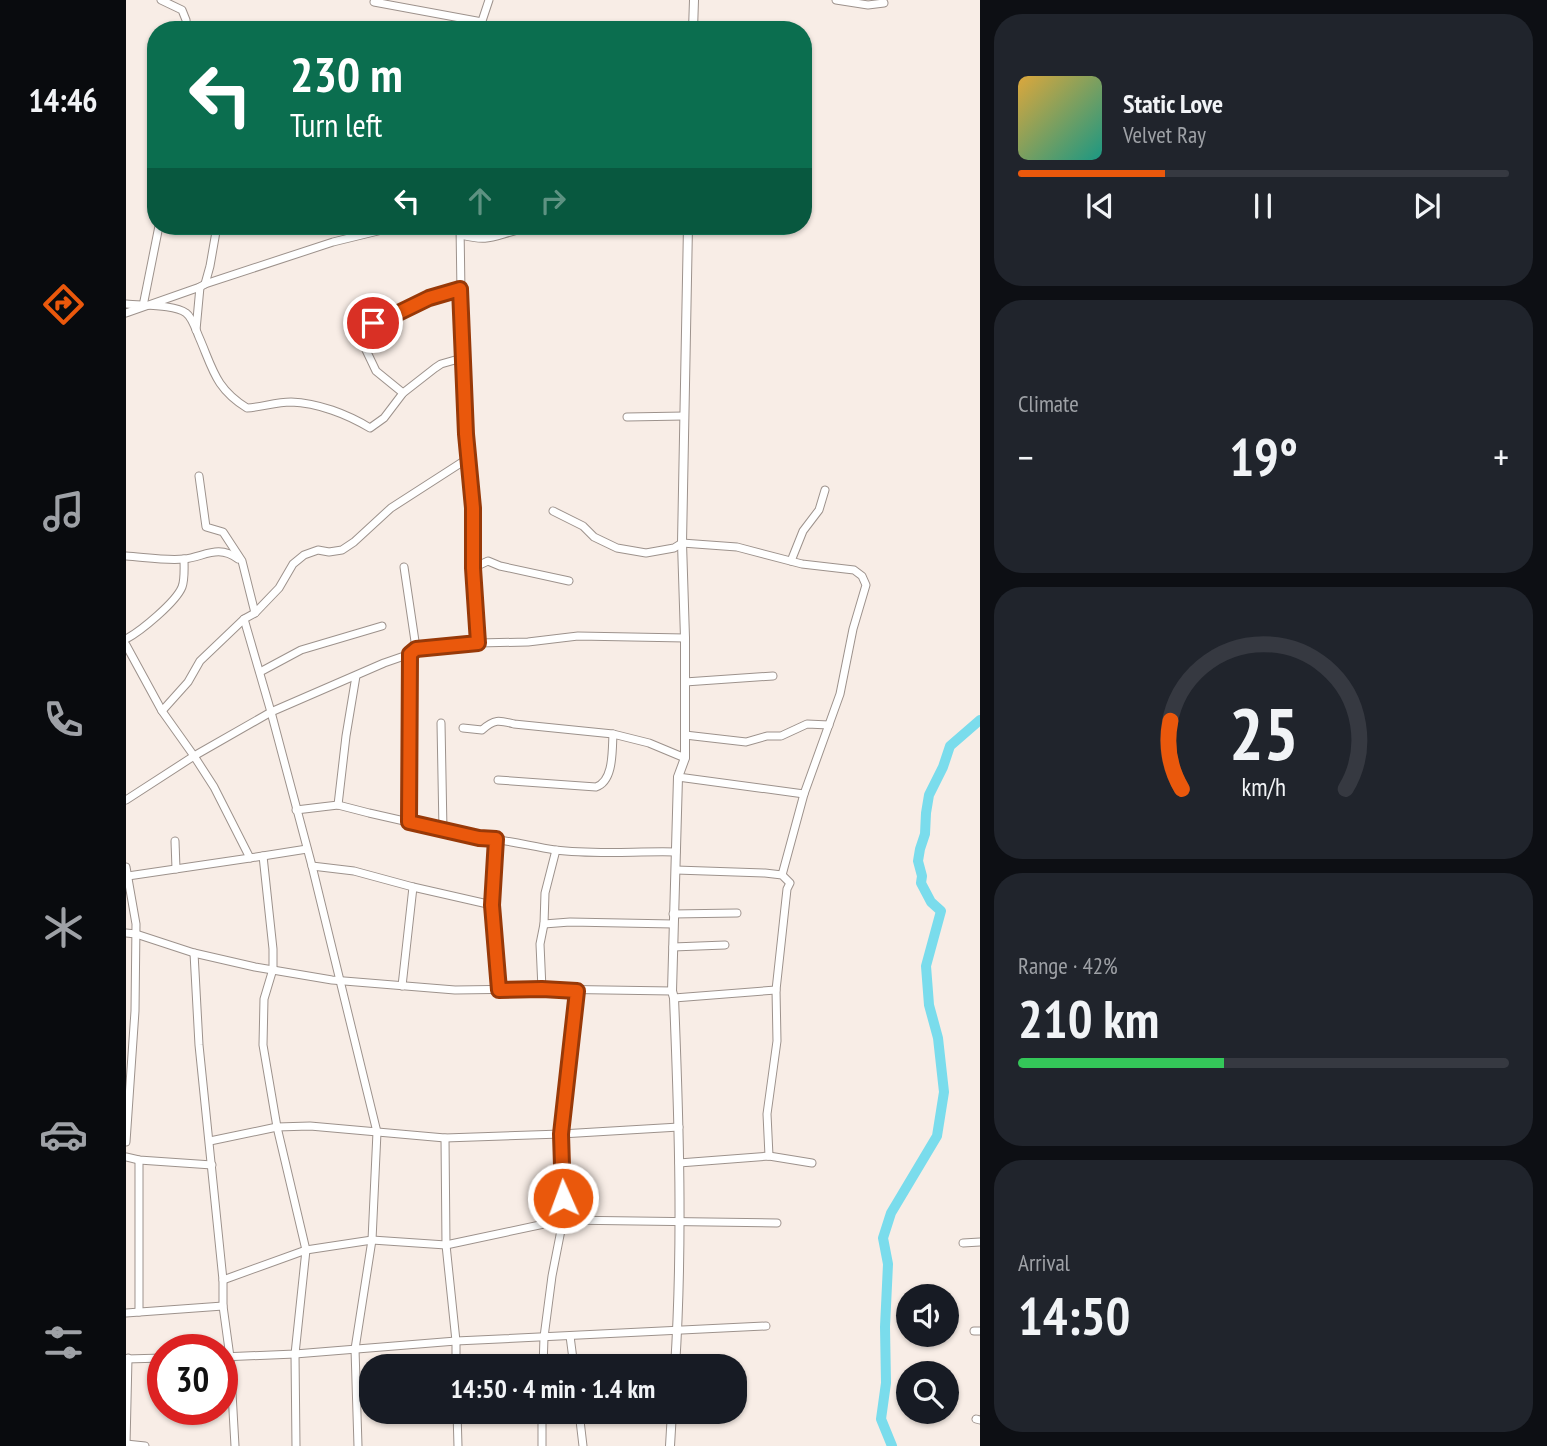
<!DOCTYPE html>
<meta charset="utf-8">
<style>
:root{--surface:#171b24;--page:#20242c;--text:#f1f3f6;--muted:#9ea1a6;--line:#363941;--accent:#ea580c}
body{margin:0;font-family:"PT Sans Narrow",sans-serif;background:var(--page);color:var(--text);height:100vh;display:flex;flex-direction:column;font-size:26px;white-space:nowrap}
*{box-sizing:border-box;margin:0}
p{font-size:23px;color:var(--muted)}
.icon{flex:none;width:38px;height:38px;fill:none;stroke:currentColor;stroke-width:2;stroke-linecap:round;stroke-linejoin:round}
.map{position:relative;flex:1;overflow:hidden}
.details{display:flex;flex-direction:column;gap:14px;padding:14px;background:#0d0f14;width:567px}
.details>*{flex:none}
.top-card{position:absolute;left:21px;top:21px;width:665px;height:214px;border-radius:28px;box-shadow:0 2px 5px #0004;background:#0b6e4f;color:#fff;overflow:hidden}
.fabs{position:absolute;left:770px;top:1284px;display:grid;gap:14px}
.fabs a{display:grid;place-items:center;width:63px;height:63px;border-radius:50%;background:var(--surface);box-shadow:0 2px 5px #0004;font-size:35px}
.speed{position:absolute;left:21px;top:1334px;display:flex;gap:14px;font-size:35px;font-weight:700;text-align:center}
.speed>*{display:grid;place-content:center;width:91px;height:91px;border-radius:50%;background:var(--surface);box-shadow:0 2px 5px #0004;line-height:1}
.speed .limit{border:10px solid #d22;background:#fff;color:#111}
.pin{position:absolute;display:grid;place-items:center;width:60px;height:60px;color:#fff;margin:-30px;border:4px solid #fff;border-radius:50%;box-shadow:0 2px 7px #0007}
.me{position:absolute;width:77px;margin:-38px;rotate:358deg;stroke-linejoin:round;filter:drop-shadow(0 0 5px #0008)}
.turn{display:flex;align-items:center;gap:24px;height:147px;padding:0 28px;font-size:32px}
.turn .icon{width:91px;height:91px;stroke-width:2.5}
.turn b{display:block;font-size:49px;line-height:60px}
.lanes{display:flex;align-items:center;height:66px;padding:0 28px;background:#0003;justify-content:center;gap:35px;direction:ltr}
.lanes .off{opacity:.35}
.big{font-size:52px;font-weight:600;line-height:1.1}
.details .widget{flex:1;display:flex;flex-direction:column;justify-content:center;gap:10px;min-width:0;padding:0 24px;border-radius:28px;background:var(--page)}
.details .dial{align-items:center;gap:0}
.dial svg{height:182px;overflow:visible;fill:none;stroke:var(--line);stroke-width:7;stroke-linecap:round;text-anchor:middle}
.dial text{fill:var(--text);stroke:none}
.song{display:flex;align-items:center;gap:21px}
.cover{width:84px;height:84px;border-radius:10px;background:linear-gradient(135deg,hsl(40 70% 55%),hsl(170 70% 35%))}
.played{height:7px;border-radius:4px;background:linear-gradient(90deg,var(--accent) 30%,var(--line) 30%)}
.keys{display:flex;justify-content:space-around;direction:ltr}
.heat{display:flex;justify-content:space-between;align-items:center;font-size:38px;direction:ltr}
.charge{height:10px;border-radius:5px;background:linear-gradient(90deg,#34c759 42%,var(--line) 0)}
.trip{position:absolute;left:233px;top:1354px;width:388px;height:70px;border-radius:28px;background:var(--surface);box-shadow:0 2px 5px #0004;font-weight:600;line-height:70px;text-align:center}
main{display:flex;flex:1;min-height:0}
.tab-bar{display:flex;flex-direction:column;width:126px;justify-content:space-around;align-items:center;background:#090b0e;color:var(--muted)}
.tab-bar .icon{width:49px;height:49px}
.tab-bar .current{color:var(--accent)}
.tab-bar b{font-size:32px;color:var(--text)}
.map>svg:first-child{display:block}
.lines{fill:none;stroke-linecap:round;stroke-linejoin:round}
.river{stroke:#7adcec;stroke-width:10}
.minor-casing{stroke:#9d928c;stroke-width:9}
.tertiary-casing{stroke:#9d928c;stroke-width:10}
.minor{stroke:#fff;stroke-width:7}
.tertiary{stroke:#fff;stroke-width:8}
.route-casing{stroke:#983908;stroke-width:18}
.route{stroke:#ea580c;stroke-width:12}
</style>
<main>
<nav class="tab-bar">
<b>14:46</b>
<svg class="icon current" aria-label="directions" viewBox="0 0 24 24"><path d="M12 3l9 9-9 9-9-9zM9 14v-3h6M13 9l2 2-2 2"/></svg>
<svg class="icon" aria-label="music" viewBox="0 0 24 24"><path d="M9 18V5l10-2v13"/><circle cx="6" cy="18" r="3"/><circle cx="16" cy="16" r="3"/></svg>
<svg class="icon" aria-label="phone" viewBox="0 0 24 24"><path d="M5 4h4l2 5-3 2q2 4 5 5l2-3 5 2v4C11 20 4 13 5 4z"/></svg>
<svg class="icon" aria-label="climate" viewBox="0 0 24 24"><path d="M12 3v18M4 7l16 10M4 17L20 7"/></svg>
<svg class="icon" aria-label="car" viewBox="0 0 24 24"><path d="M5 17H2v-5l4-1 3-4h7l3 4 3 1v5h-3M9 17h6M6 11h13"/><circle cx="7" cy="17" r="2"/><circle cx="17" cy="17" r="2"/></svg>
<svg class="icon" aria-label="filters" viewBox="0 0 24 24"><path d="M4 7h16M4 17h16"/><circle cx="9" cy="7" r="2"/><circle cx="15" cy="17" r="2"/></svg>
</nav>
<div class="map">
<svg width="854" height="1446" viewBox="0 0 854 1446">
<rect width="100%" height="100%" fill="#f8ede6"/>
<g class="lines">
<!-- river -->
<path class="river" d="M766,1446L755,1419L760,1383L759,1327L762,1264L757,1238L765,1213L811,1136L818,1092L812,1038L803,1005L800,966L815,911L805,902L795,883L796,876L792,861L794,849L799,834L800,813L803,795L817,767L824,746L854,720"/>
<!-- minor casing -->
<g class="minor-casing">
<g id="minor">
<path d="M35,0L56,10L60,20L61,30"/>
<path d="M710,0L742,5L758,3"/>
<path d="M248,2L356,22"/>
<path d="M353,30L363,0"/>
<path d="M334,226L336,358L341,459L347,508V568L352,643"/>
<path d="M335,235C363,242 365,237 392,230C401,227 411,228 421,226"/>
<path d="M79,284L84,266L91,226"/>
<path d="M0,304C15,306 48,304 60,313C66,317 70,330 73,337C87,369 89,388 121,408C136,407 150,402 165,402C192,403 221,414 244,428L258,418L277,393L309,368L315,364L336,358"/>
<path d="M17,306L33,226"/>
<path d="M0,313L74,287L79,284L207,242L252,231L263,226"/>
<path d="M70,330L74,287"/>
<path d="M277,393L250,371L230,329L262,318L303,298L334,289"/>
<path d="M501,417L558,416"/>
<path d="M73,476L80,527L97,532L116,561L129,613"/>
<path d="M427,511L457,526L468,537L491,548L520,553L548,548L556,543L611,547L676,564L728,570L736,576L740,585L727,629L714,694L678,794L656,875"/>
<path d="M0,556C17,557 41,561 58,559C78,557 92,544 112,559"/>
<path d="M665,561L677,531L693,510L699,490"/>
<path d="M278,567L290,648"/>
<path d="M347,568L362,561L374,566L443,581"/>
<path d="M118,619L145,712L186,866L251,1132L246,1240L229,1349L232,1446"/>
<path d="M0,639C15,631 50,602 56,587C59,579 58,567 58,559"/>
<path d="M0,645L36,711L68,756L88,787L124,858L181,849"/>
<path d="M134,672L175,650L256,626"/>
<path d="M559,682L647,676"/>
<path d="M36,711L62,682L74,661L118,619L129,613L153,588L167,564L178,555L192,550L203,552L216,550L228,542L265,508L341,459"/>
<path d="M315,723L317,830"/>
<path d="M337,728L356,730C368,719 373,720 388,724L487,734L523,743L559,758"/>
<path d="M559,735L620,742L641,736H655L681,724L703,725"/>
<path d="M552,777L678,794"/>
<path d="M372,780L470,787C488,781 486,750 487,734"/>
<path d="M0,800L68,756L145,712L258,663L284,654L290,648L352,643L402,642L452,636L559,638"/>
<path d="M212,805L220,736L230,676"/>
<path d="M170,810L212,805L243,813L353,838C379,839 403,846 429,850C469,855 510,851 550,852"/>
<path d="M283,822L284,654"/>
<path d="M370,839L366,905L373,990"/>
<path d="M49,841L50,869"/>
<path d="M137,856L147,949V969L138,999L137,1045L151,1127L180,1250L169,1354L170,1446"/>
<path d="M186,866L228,871L287,887L366,905"/>
<path d="M0,867L10,924L9,1011L0,1142"/>
<path d="M550,870L639,873L656,875L664,883L661,889L650,990L651,1041L641,1114L643,1156"/>
<path d="M2,876L124,858"/>
<path d="M547,914L611,913"/>
<path d="M418,924L444,922L547,924"/>
<path d="M0,933L10,934L68,953L129,967L206,980L329,990L416,989L546,991"/>
<path d="M547,947L599,945"/>
<path d="M68,953L73,1045L97,1280V1306L104,1357L109,1446"/>
<path d="M276,986L287,887"/>
<path d="M416,989L414,944L418,924L419,893L430,850"/>
<path d="M548,998L650,990"/>
<path d="M319,1138L320,1245L330,1341V1367"/>
<path d="M84,1141L151,1127L184,1126L319,1138L435,1134L553,1127"/>
<path d="M0,1157L13,1160L86,1165"/>
<path d="M553,1163L643,1156L686,1163"/>
<path d="M837,1243L854,1242"/>
<path d="M97,1280L180,1250L246,1240L320,1245L437,1220L651,1223"/>
<path d="M13,1312V1160"/>
<path d="M0,1313L97,1306"/>
<path d="M848,1331H854"/>
<path d="M444,1336L448,1367"/>
<path d="M96,1357L169,1354L330,1341L640,1326"/>
<path d="M0,1359L37,1358"/>
<path d="M417,1367L418,1337L426,1276L437,1220L435,1134L451,991"/>
<path d="M331,1412L332,1446"/>
<path d="M453,1412L457,1446"/>
<path d="M850,1419L854,1420"/>
<path d="M0,1444L2,1358"/>
<path d="M0,1444L19,1446"/>
<path d="M416,1446V1412"/>
</g>
</g>
<!-- tertiary casing -->
<g class="tertiary-casing">
<g id="tertiary">
<path d="M567,30L568,0"/>
<path d="M549,1367C557,1244 553,1121 548,998L546,991L552,777L559,758V638L556,543L562,226"/>
<path d="M544,1446L546,1412"/>
</g>
</g>
<!-- minor -->
<use href="#minor" class="minor"/>
<!-- tertiary -->
<use href="#tertiary" class="tertiary"/>
</g>
<g class="lines">
<!-- route casing -->
<g class="route-casing">
<path id="route" d="M247,323L262,318L303,298L334,289L340,434L347,508V568L352,643L290,649L284,654L283,822L353,838L370,839L366,905L373,990L416,989L451,991L435,1134L437,1198"/>
</g>
<!-- route -->
<use href="#route" class="route"/>
</g>
</svg>
<div class="fabs">
<a><svg class="icon" aria-label="sound" viewBox="0 0 24 24"><path d="M4 9h4l5-4v14l-5-4H4zM17 9q2 3 0 6"/></svg></a>
<a><svg class="icon" aria-label="search" viewBox="0 0 24 24"><circle cx="10" cy="10" r="6"/><path d="M15 15l6 6"/></svg></a>
</div>
<div class="speed"><div class="limit">30</div></div>
<div class="pin" style="left:247px;top:323px;background:#d93025"><svg class="icon" aria-label="arrive" viewBox="0 0 24 24"><path d="M6 21V4h12l-3 4 3 4H6"/></svg></div>
<svg class="me" style="left:437px;top:1198px" viewBox="-20 -20 40 40"><circle r="17" fill="#ea580c" stroke="#fff" stroke-width="3"/><path d="M0-11L8 9 0 5-8 9z" fill="#fff"/></svg>
<div class="trip">14:50 · 4 min · 1.4 km</div>
<div class="top-card">
<div class="turn"><svg class="icon" aria-label="left" viewBox="0 0 24 24"><path d="M17 20v-9H6M10 6l-5 5 5 5"/></svg><div><b>230 m</b>Turn left</div></div>
<div class="lanes"><svg class="icon" aria-label="left" viewBox="0 0 24 24"><path d="M17 20v-9H6M10 6l-5 5 5 5"/></svg><svg class="icon off" aria-label="ahead" viewBox="0 0 24 24"><path d="M12 20V5M6 11l6-6 6 6"/></svg><svg class="icon off" aria-label="right" viewBox="0 0 24 24"><path d="M7 20v-9h11M14 6l5 5-5 5"/></svg></div>
</div>
</div>
<section class="details">
<div class="widget">
<div class="song"><i class="cover"></i><div><b>Static Love</b><p>Velvet Ray</p></div></div>
<div class="played"></div>
<div class="keys"><svg class="icon" aria-label="previous" viewBox="0 0 24 24"><path d="M18 5L8 12l10 7zM5 5v14"/></svg><svg class="icon" aria-label="pause" viewBox="0 0 24 24"><path d="M8 5v14M16 5v14"/></svg><svg class="icon" aria-label="next" viewBox="0 0 24 24"><path d="M6 5l10 7-10 7zM19 5v14"/></svg></div>
</div>
<div class="widget"><p>Climate</p>
<div class="heat"><a>−</a><b class="big">19°</b><a>+</a></div>
</div>
<div class="widget dial"><svg viewBox="0 0 100 80">
<path d="M14 69A42 42 0 1 1 86 69"/>
<path d="M14 69A42 42 0 0 1 9 39" stroke="#ea580c"/>
<text x="50" y="56" font-size="32" font-weight="700">25</text>
<text x="50" y="72" font-size="11">km/h</text>
</svg></div>
<div class="widget"><p>Range · 42%</p><b class="big">210 km</b><div class="charge"></div></div>
<div class="widget"><p>Arrival</p><b class="big">14:50</b></div>
</section>
</main>
